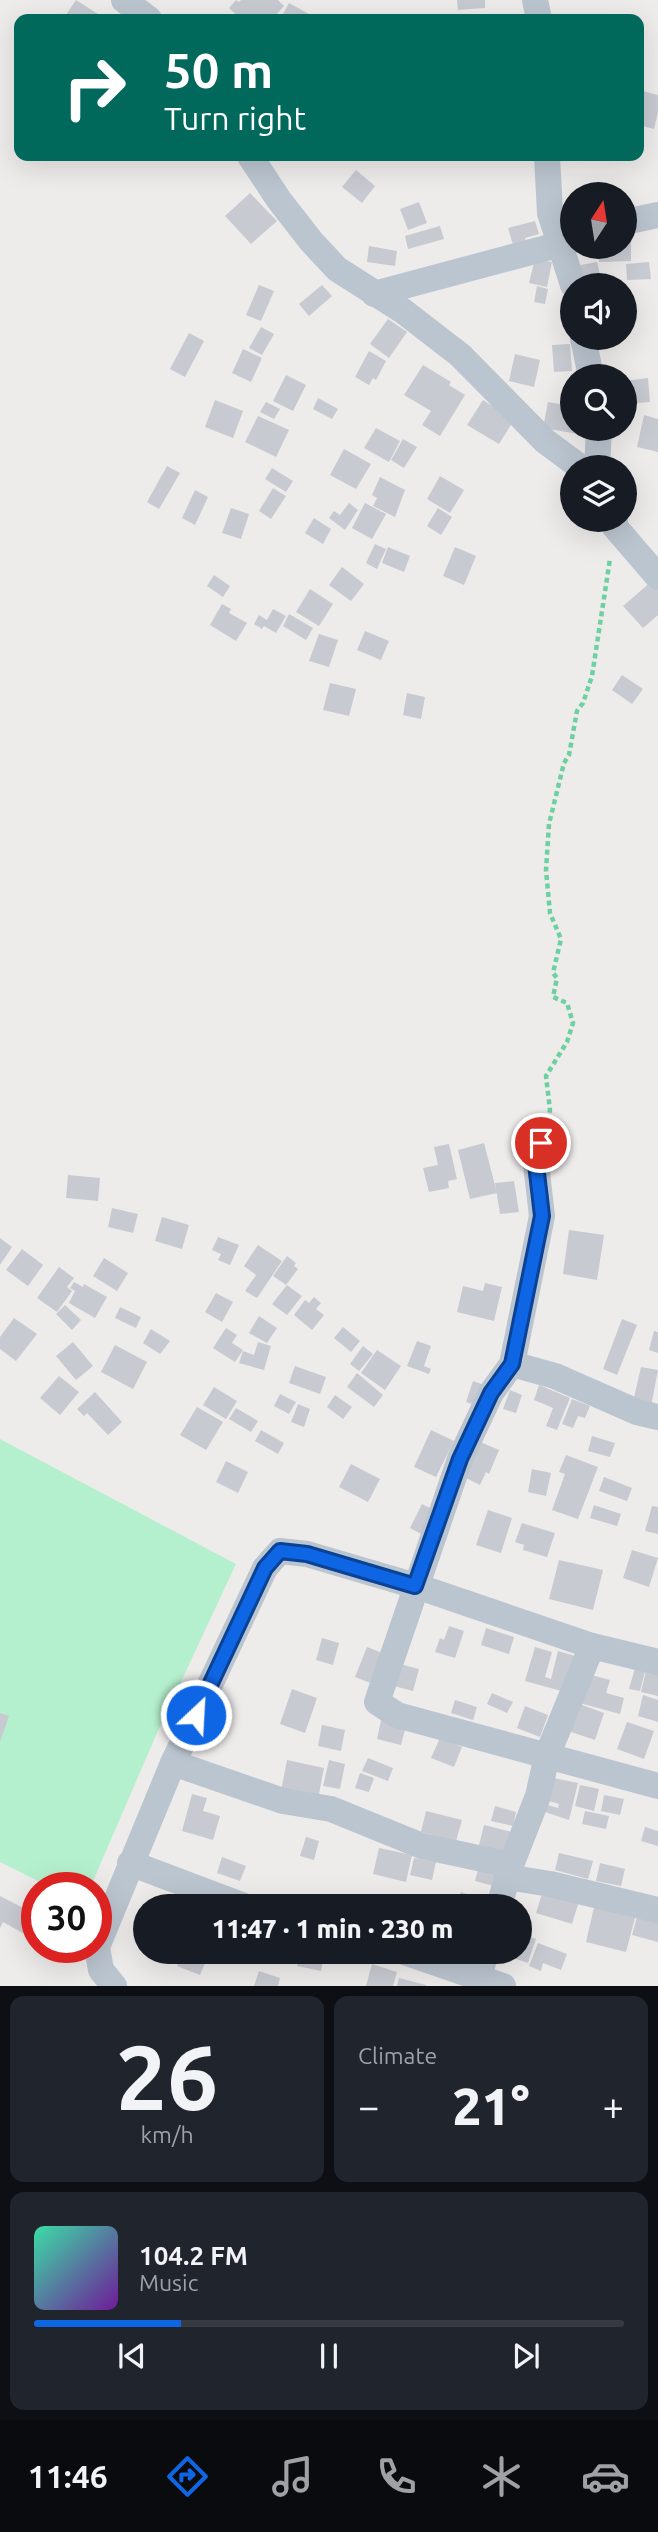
<!DOCTYPE html>
<meta charset="utf-8">
<style>
:root{--surface:#171b24;--page:#20242c;--text:#f1f3f6;--muted:#9ea1a6;--line:#363941;--accent:#0f66e5}
body{margin:0;font-family:Ubuntu,sans-serif;background:var(--page);color:var(--text);height:100vh;display:flex;flex-direction:column;font-size:26px;white-space:nowrap}
*{box-sizing:border-box;margin:0}
p{font-size:23px;color:var(--muted)}
.icon{flex:none;width:38px;height:38px;fill:none;stroke:currentColor;stroke-width:2;stroke-linecap:round;stroke-linejoin:round}
.map{position:relative;height:1986px;overflow:hidden}
.sheet{display:flex;flex-direction:column;gap:10px;padding:10px;background:#0d0f14;flex:1}
.sheet>*{flex:none}
.guide{position:absolute;left:14px;top:14px;width:630px;height:147px;border-radius:14px;box-shadow:0 7px 28px #0002;background:#00695c;color:#fff;overflow:hidden}
.needle{width:46px;rotate:12deg}
.buttons{position:absolute;left:560px;top:182px;display:grid;gap:14px}
.buttons a{display:grid;place-items:center;width:77px;height:77px;border-radius:50%;background:var(--surface);box-shadow:0 7px 28px #0002;font-size:35px}
.speed{position:absolute;left:21px;top:1872px;display:flex;gap:14px;font-size:35px;font-weight:700;text-align:center}
.speed>*{display:grid;place-content:center;width:91px;height:91px;border-radius:50%;background:var(--surface);box-shadow:0 7px 28px #0002;line-height:1}
.speed .limit{border:10px solid #d22;background:#fff;color:#111}
.pin{position:absolute;display:grid;place-items:center;width:60px;height:60px;color:#fff;margin:-30px;border:4px solid #fff;border-radius:50%;box-shadow:0 2px 7px #0007}
.me{position:absolute;width:77px;margin:-38px;rotate:25deg;stroke-linejoin:round;filter:drop-shadow(0 0 5px #0008)}
.turn{display:flex;align-items:center;gap:24px;height:147px;padding:0 35px;font-size:32px}
.turn .icon{width:91px;height:91px;stroke-width:2.5}
.turn b{display:block;font-size:49px;line-height:60px}
.big{font-size:52px;font-weight:800;line-height:1.1}
.sheet .tile{flex:1;display:flex;flex-direction:column;justify-content:center;gap:10px;min-width:0;padding:0 24px;border-radius:14px;background:var(--page)}
.sheet .dial{align-items:center;gap:0}
.dial b{font-size:91px;line-height:1}
.song{display:flex;align-items:center;gap:21px}
.cover{width:84px;height:84px;border-radius:10px;background:linear-gradient(135deg,hsl(160 70% 55%),hsl(280 70% 35%))}
.played{height:7px;border-radius:4px;background:linear-gradient(90deg,var(--accent) 25%,var(--line) 25%)}
.keys{display:flex;justify-content:space-around;direction:ltr}
.heat{display:flex;justify-content:space-between;align-items:center;font-size:38px;direction:ltr}
.sheet .tiles{flex:1;display:grid;gap:10px;grid-template-columns:1fr 1fr}
.tile:last-child{grid-column:span 2}
.trip{position:absolute;left:133px;top:1894px;width:399px;height:70px;border-radius:35px;background:var(--surface);box-shadow:0 7px 28px #0002;font-weight:800;line-height:70px;text-align:center}
.tabs{display:flex;height:112px;justify-content:space-around;align-items:center;background:#090b0e;color:var(--muted)}
.tabs .icon{width:49px;height:49px}
.tabs .current{color:var(--accent)}
.tabs b{font-size:32px;color:var(--text)}
.map>svg:first-child{display:block}
.green{fill:#b5f0ce}
.building{fill:#c8cad1}
.lines{fill:none;stroke-linecap:round;stroke-linejoin:round}
.path{stroke:#6cd0a1;stroke-width:4.5;stroke-dasharray:5 3.5;stroke-linecap:butt}
.minor{stroke:#bbc5cf;stroke-width:26}
.route-casing{stroke:#0a4295;stroke-width:18}
.route{stroke:#0f66e5;stroke-width:12}
</style>
<div class="map">
<svg width="658" height="1986" viewBox="0 0 658 1986">
<rect width="100%" height="100%" fill="#eeebeb"/>
<!-- green -->
<path class="green" d="M0,1439L236,1564L157,1733L90,1888H52L0,1862Z"/>
<!-- building -->
<g class="building">
<path d="M76,0L101,16L99,19L64,18Z"/>
<path d="M236,0L239,2L241,0H278L284,6L272,19H241L229,8Z"/>
<path d="M457,0H485V8L458,10Z"/>
<path d="M289,3L309,14L306,19H289L282,16Z"/>
<path d="M639,90L658,95V112L654,129L639,125Z"/>
<path d="M356,170L375,186L362,203L342,187Z"/>
<path d="M250,193L277,221L251,244L225,216Z"/>
<path d="M419,202L427,223L408,230L400,209Z"/>
<path d="M535,221L539,234L525,238L527,245L514,248L508,228Z"/>
<path d="M440,226L444,239L408,249L405,236Z"/>
<path d="M625,232H631V261L599,262V247H625Z"/>
<path d="M369,246L397,251L395,266L367,262Z"/>
<path d="M535,259L552,262L547,287L529,283Z"/>
<path d="M597,262L600,274L577,278L575,266Z"/>
<path d="M649,262L651,279L627,280L626,264Z"/>
<path d="M259,285L274,291L261,321L246,315Z"/>
<path d="M322,285L332,296L309,316L299,304Z"/>
<path d="M537,286L548,289L545,304L534,302Z"/>
<path d="M388,319L407,332L389,358L370,344Z"/>
<path d="M261,327L274,334L262,355L249,348Z"/>
<path d="M189,333L204,341L185,377L170,369Z"/>
<path d="M570,344L572,371L554,372L552,345Z"/>
<path d="M243,349L262,358L251,382L232,373Z"/>
<path d="M369,351L386,361L376,380L373,378L369,385L355,377Z"/>
<path d="M515,354L540,360L534,387L509,381Z"/>
<path d="M423,365L451,382L449,385L465,395L440,436L422,425L431,411L404,395Z"/>
<path d="M286,375L306,385L293,411L273,401Z"/>
<path d="M648,378L650,402L625,404V381Z"/>
<path d="M318,398L338,409L332,419L313,409Z"/>
<path d="M215,400L243,411L233,438L205,427Z"/>
<path d="M483,400L514,420L499,444L467,425Z"/>
<path d="M266,402L280,409L274,419L260,412Z"/>
<path d="M548,402L572,406V429H585L584,435L543,428Z"/>
<path d="M644,415L658,419V452L637,447Z"/>
<path d="M258,416L289,430L276,457L245,442Z"/>
<path d="M376,428L400,441L389,462L364,448Z"/>
<path d="M403,439L417,447L404,468L391,460Z"/>
<path d="M344,449L371,464L356,489L330,475Z"/>
<path d="M167,466L180,473L159,509L147,502Z"/>
<path d="M272,468L293,481L286,492L265,479Z"/>
<path d="M440,476L464,490L450,513L427,499Z"/>
<path d="M380,477L405,490L395,517L373,506L377,498L372,495Z"/>
<path d="M273,488L286,496L271,519L259,511Z"/>
<path d="M195,490L208,497L195,525L182,518Z"/>
<path d="M349,503L358,510L345,530L329,518L334,511L340,515Z"/>
<path d="M365,503L386,514L372,539L352,528Z"/>
<path d="M231,508L249,514L241,539L222,533Z"/>
<path d="M438,508L452,517L441,535L427,526Z"/>
<path d="M314,518L331,529L323,544L305,533Z"/>
<path d="M375,544L386,549L377,569L366,563Z"/>
<path d="M388,547L410,556L404,572L382,563Z"/>
<path d="M455,547L476,556L464,585L443,576Z"/>
<path d="M342,567L364,584L351,601L329,585Z"/>
<path d="M214,575L230,586L223,597L207,586Z"/>
<path d="M652,581L658,588V615L643,628L623,606Z"/>
<path d="M310,589L333,604L319,626L296,612Z"/>
<path d="M222,604L231,609L229,613L247,623L236,641L210,625Z"/>
<path d="M273,609L286,616L276,633L264,626L262,629L254,624L259,615L267,620Z"/>
<path d="M289,614L313,628L306,640L283,626Z"/>
<path d="M365,631L389,641L381,660L357,650Z"/>
<path d="M319,634L338,640L329,667L309,661Z"/>
<path d="M622,675L643,689L632,704L612,690Z"/>
<path d="M330,683L356,689L349,716L323,710Z"/>
<path d="M407,693L425,697L421,719L403,715Z"/>
<path d="M484,1143L497,1193L470,1199L458,1150Z"/>
<path d="M449,1144L457,1179L448,1181L449,1188L429,1192L423,1168L438,1165L434,1147Z"/>
<path d="M68,1175L100,1178L98,1201L66,1198Z"/>
<path d="M514,1181L519,1212L500,1214L495,1183Z"/>
<path d="M112,1208L138,1214L133,1233L108,1227Z"/>
<path d="M162,1217L189,1225L182,1249L155,1241Z"/>
<path d="M569,1230L604,1235L597,1280L563,1274Z"/>
<path d="M218,1237L239,1245L230,1265L218,1260L221,1254L212,1250Z"/>
<path d="M0,1238L12,1247L0,1265Z"/>
<path d="M258,1245L282,1261L257,1298L245,1291L256,1275L244,1266Z"/>
<path d="M22,1249L43,1265L28,1286L6,1270Z"/>
<path d="M287,1256L296,1263L294,1266L298,1269L286,1285L273,1276Z"/>
<path d="M104,1258L128,1273L117,1291L93,1276Z"/>
<path d="M59,1267L74,1278L67,1287L72,1291L57,1312L37,1298Z"/>
<path d="M74,1282L83,1287L84,1284L107,1297L95,1318L69,1303L75,1291L70,1288Z"/>
<path d="M485,1283L502,1287L494,1321L457,1312L463,1286L483,1291Z"/>
<path d="M287,1285L302,1296L287,1315L272,1304Z"/>
<path d="M216,1293L233,1302L222,1322L205,1312Z"/>
<path d="M314,1297L321,1303L316,1309L324,1315L312,1330L294,1315L305,1300L309,1303Z"/>
<path d="M65,1305L81,1320L72,1330L56,1314Z"/>
<path d="M120,1307L141,1317L136,1328L115,1318Z"/>
<path d="M259,1316L277,1328L267,1343L249,1333Z"/>
<path d="M14,1318L37,1334L16,1361L0,1349V1337Z"/>
<path d="M622,1319L637,1325L617,1375L603,1369Z"/>
<path d="M343,1327L360,1341L351,1352L334,1338Z"/>
<path d="M226,1328L237,1335L232,1343L243,1350L235,1362L213,1348Z"/>
<path d="M151,1329L170,1341L160,1354L143,1343Z"/>
<path d="M654,1331L658,1332V1353L649,1350Z"/>
<path d="M417,1341L431,1346L424,1366L431,1369L429,1374L407,1366Z"/>
<path d="M73,1342L93,1366L76,1380L56,1356Z"/>
<path d="M258,1342L271,1346L264,1370L239,1363L243,1351L254,1355Z"/>
<path d="M115,1345L147,1362L133,1389L101,1372Z"/>
<path d="M363,1346L373,1354L359,1371L350,1364Z"/>
<path d="M377,1350L401,1366L385,1390L361,1373Z"/>
<path d="M295,1366L326,1377L320,1394L289,1383Z"/>
<path d="M641,1367L658,1370L651,1406L633,1402Z"/>
<path d="M357,1373L383,1395L374,1407L347,1387Z"/>
<path d="M59,1376L79,1392L60,1415L40,1398Z"/>
<path d="M473,1381L487,1386L480,1407L466,1402Z"/>
<path d="M539,1385L570,1398L557,1430L546,1426L553,1408L534,1400Z"/>
<path d="M214,1387L237,1401L226,1419L203,1405Z"/>
<path d="M510,1390L522,1395L516,1413L503,1409Z"/>
<path d="M95,1392L122,1422L108,1435L87,1413L84,1416L77,1409Z"/>
<path d="M280,1394L296,1402L289,1414L274,1406Z"/>
<path d="M335,1395L352,1407L343,1419L327,1407Z"/>
<path d="M572,1399L590,1406L585,1418L578,1416L573,1428L562,1424Z"/>
<path d="M298,1404L310,1409L304,1427L291,1422Z"/>
<path d="M197,1407L223,1422L206,1450L180,1435Z"/>
<path d="M236,1408L258,1421L251,1432L229,1419Z"/>
<path d="M261,1430L284,1443L278,1454L255,1441Z"/>
<path d="M431,1430L454,1441L436,1477L414,1467Z"/>
<path d="M592,1436L615,1443L610,1457L588,1451Z"/>
<path d="M478,1441L499,1450L489,1474L486,1472L480,1485L464,1477Z"/>
<path d="M566,1455L598,1467L578,1519L552,1510L565,1474L559,1472Z"/>
<path d="M226,1461L248,1472L238,1493L216,1482Z"/>
<path d="M351,1464L380,1479L368,1502L339,1487Z"/>
<path d="M532,1469L551,1473L546,1496L528,1492Z"/>
<path d="M604,1477L632,1488L627,1501L599,1491Z"/>
<path d="M422,1504L436,1511L423,1535L410,1528Z"/>
<path d="M594,1505L621,1514L617,1526L590,1518Z"/>
<path d="M652,1506L658,1507V1534L645,1531Z"/>
<path d="M488,1510L512,1518L501,1553L476,1545Z"/>
<path d="M522,1523L555,1533L547,1557L523,1550L524,1545L515,1542Z"/>
<path d="M632,1550L658,1558L649,1587L623,1578Z"/>
<path d="M559,1560L603,1570L593,1610L549,1599Z"/>
<path d="M449,1626L464,1631L455,1658L435,1652L440,1638L444,1640Z"/>
<path d="M486,1628L514,1637L509,1654L481,1645Z"/>
<path d="M322,1638L339,1643L333,1665L316,1660Z"/>
<path d="M367,1647L390,1656L378,1686L355,1677Z"/>
<path d="M535,1647L552,1652L545,1677L551,1679L558,1651L575,1656L565,1692L525,1681Z"/>
<path d="M400,1664L419,1669L413,1691L394,1686Z"/>
<path d="M635,1668L645,1671L640,1691L629,1689Z"/>
<path d="M646,1670L658,1673V1696L641,1692Z"/>
<path d="M584,1673L610,1680L606,1693L624,1698L620,1714L576,1702Z"/>
<path d="M292,1689L317,1698L305,1733L280,1724Z"/>
<path d="M492,1693L513,1702L507,1713L487,1704Z"/>
<path d="M643,1695L658,1700V1722L638,1716Z"/>
<path d="M455,1700L477,1707L473,1720L451,1713Z"/>
<path d="M574,1702L604,1713L595,1740L565,1730Z"/>
<path d="M525,1706L548,1715L540,1737L517,1728Z"/>
<path d="M0,1713L9,1716L0,1742Z"/>
<path d="M381,1720L406,1726L401,1745L377,1739Z"/>
<path d="M627,1722L654,1731L644,1759L617,1749Z"/>
<path d="M322,1725L345,1730L341,1751L318,1746Z"/>
<path d="M440,1738L462,1747L454,1767L431,1758Z"/>
<path d="M368,1758L393,1768L388,1781L362,1771Z"/>
<path d="M287,1760L324,1768L318,1799L281,1791Z"/>
<path d="M329,1760L345,1764L340,1789L323,1786Z"/>
<path d="M360,1773L374,1778L369,1792L355,1788Z"/>
<path d="M554,1778L578,1783L569,1820L542,1811L544,1804L558,1808L559,1804L549,1801Z"/>
<path d="M580,1785L599,1789L594,1811L575,1806Z"/>
<path d="M192,1794L207,1798L203,1811L220,1816L213,1840L182,1831Z"/>
<path d="M604,1795L624,1799L620,1815L601,1811Z"/>
<path d="M495,1806L516,1812L513,1826L491,1821Z"/>
<path d="M426,1811L462,1820L456,1841L421,1832Z"/>
<path d="M585,1811L609,1816L606,1829L582,1824Z"/>
<path d="M484,1825L512,1832L507,1853L479,1845Z"/>
<path d="M645,1827L658,1831V1846L641,1841Z"/>
<path d="M306,1837L319,1841L314,1860L300,1856Z"/>
<path d="M379,1848L412,1855L406,1882L373,1874Z"/>
<path d="M559,1853L593,1861L588,1879L555,1870Z"/>
<path d="M222,1857L246,1866L240,1881L217,1873Z"/>
<path d="M414,1858L436,1862L432,1880L410,1875Z"/>
<path d="M600,1863L625,1869L621,1886L596,1881Z"/>
<path d="M479,1866L505,1872L501,1888L475,1881Z"/>
<path d="M544,1887L580,1898L572,1924L536,1913Z"/>
<path d="M461,1892L487,1902L485,1906H456Z"/>
<path d="M352,1894L375,1900L374,1906H349Z"/>
<path d="M0,1896L37,1915V1941L3,1922L0,1928Z"/>
<path d="M595,1903L636,1914L626,1952L586,1942Z"/>
<path d="M143,1912H145V1939L138,1938Z"/>
<path d="M638,1913L658,1919V1942L632,1935Z"/>
<path d="M520,1933L536,1939L528,1963L495,1952L520,1951Z"/>
<path d="M538,1943L567,1954L561,1970L543,1963L541,1971L529,1966Z"/>
<path d="M183,1951H197L208,1956L200,1975L177,1966Z"/>
<path d="M301,1951L324,1956L321,1971L297,1966Z"/>
<path d="M372,1964L397,1972L393,1986H366Z"/>
<path d="M259,1971L280,1978L278,1986H254Z"/>
<path d="M399,1978L426,1985V1986H397Z"/>
</g>
<g class="lines">
<!-- path -->
<path class="path" d="M548,1121L550,1110L546,1076L567,1042L573,1023L567,1003L553,997L557,978L553,973L561,939L550,913L546,870L549,824L564,763L569,755L577,711L583,703L592,676L610,559"/>
<!-- minor -->
<g class="minor">
<path d="M124,0L149,19"/>
<path d="M535,0L539,19"/>
<path d="M250,156L279,200L311,241L337,269L403,311L460,355L545,441L580,467"/>
<path d="M547,156L550,213L573,285"/>
<path d="M625,222L658,215"/>
<path d="M374,294L561,244L572,239"/>
<path d="M583,338L591,376"/>
<path d="M597,467L599,429"/>
<path d="M615,520V527L658,577"/>
<path d="M541,1143L536,1164L542,1216L512,1364L491,1393L460,1459L377,1702L397,1715L658,1786"/>
<path d="M512,1364L555,1376L637,1412L658,1417"/>
<path d="M173,1763L283,1801L331,1809L422,1846L511,1865"/>
<path d="M130,1863L244,1906"/>
<path d="M507,1877L550,1884L658,1910"/>
<path d="M499,1906L511,1865L538,1796L547,1756L592,1646"/>
<path d="M401,1951L503,1986"/>
<path d="M114,1986L101,1970L97,1947L173,1763L265,1568L280,1551L307,1554L416,1586L592,1646L658,1662"/>
<path d="M477,1986L486,1951"/>
</g>
</g>
<g class="lines">
<!-- route casing -->
<g class="route-casing">
<path id="route" d="M196,1715L265,1568L280,1551L307,1554L415,1586L460,1459L491,1393L512,1364L542,1216L536,1164L541,1143"/>
</g>
<!-- route -->
<use href="#route" class="route"/>
</g>
</svg>
<div class="buttons">
<a><svg class="needle" viewBox="-14 -14 28 28"><path d="M0-13l5 13h-10z" fill="#e53935"/><path d="M0 13l5-13h-10z" fill="#9ea1a6"/></svg></a>
<a><svg class="icon" aria-label="sound" viewBox="0 0 24 24"><path d="M4 9h4l5-4v14l-5-4H4zM17 9q2 3 0 6"/></svg></a>
<a><svg class="icon" aria-label="search" viewBox="0 0 24 24"><circle cx="10" cy="10" r="6"/><path d="M15 15l6 6"/></svg></a>
<a><svg class="icon" aria-label="layers" viewBox="0 0 24 24"><path d="M12 4l9 5-9 5-9-5zM3 14l9 5 9-5"/></svg></a>
</div>
<div class="speed"><div class="limit">30</div></div>
<div class="pin" style="left:541px;top:1143px;background:#d93025"><svg class="icon" aria-label="arrive" viewBox="0 0 24 24"><path d="M6 21V4h12l-3 4 3 4H6"/></svg></div>
<svg class="me" style="left:196px;top:1715px" viewBox="-20 -20 40 40"><circle r="17" fill="#0f66e5" stroke="#fff" stroke-width="3"/><path d="M0-11L8 9 0 5-8 9z" fill="#fff"/></svg>
<div class="trip">11:47 · 1 min · 230 m</div>
<div class="guide">
<div class="turn"><svg class="icon" aria-label="right" viewBox="0 0 24 24"><path d="M7 20v-9h11M14 6l5 5-5 5"/></svg><div><b>50 m</b>Turn right</div></div>
</div>
</div>
<section class="sheet">
<div class="tiles">
<div class="tile dial"><b>26</b><p>km/h</p></div>
<div class="tile"><p>Climate</p>
<div class="heat"><a>−</a><b class="big">21°</b><a>+</a></div>
</div>
<div class="tile">
<div class="song"><i class="cover"></i><div><b>104.2 FM</b><p>Music</p></div></div>
<div class="played"></div>
<div class="keys"><svg class="icon" aria-label="previous" viewBox="0 0 24 24"><path d="M18 5L8 12l10 7zM5 5v14"/></svg><svg class="icon" aria-label="pause" viewBox="0 0 24 24"><path d="M8 5v14M16 5v14"/></svg><svg class="icon" aria-label="next" viewBox="0 0 24 24"><path d="M6 5l10 7-10 7zM19 5v14"/></svg></div>
</div>
</div>
</section>
<nav class="tabs">
<b>11:46</b>
<svg class="icon current" aria-label="directions" viewBox="0 0 24 24"><path d="M12 3l9 9-9 9-9-9zM9 14v-3h6M13 9l2 2-2 2"/></svg>
<svg class="icon" aria-label="music" viewBox="0 0 24 24"><path d="M9 18V5l10-2v13"/><circle cx="6" cy="18" r="3"/><circle cx="16" cy="16" r="3"/></svg>
<svg class="icon" aria-label="phone" viewBox="0 0 24 24"><path d="M5 4h4l2 5-3 2q2 4 5 5l2-3 5 2v4C11 20 4 13 5 4z"/></svg>
<svg class="icon" aria-label="climate" viewBox="0 0 24 24"><path d="M12 3v18M4 7l16 10M4 17L20 7"/></svg>
<svg class="icon" aria-label="car" viewBox="0 0 24 24"><path d="M5 17H2v-5l4-1 3-4h7l3 4 3 1v5h-3M9 17h6M6 11h13"/><circle cx="7" cy="17" r="2"/><circle cx="17" cy="17" r="2"/></svg>
</nav>
